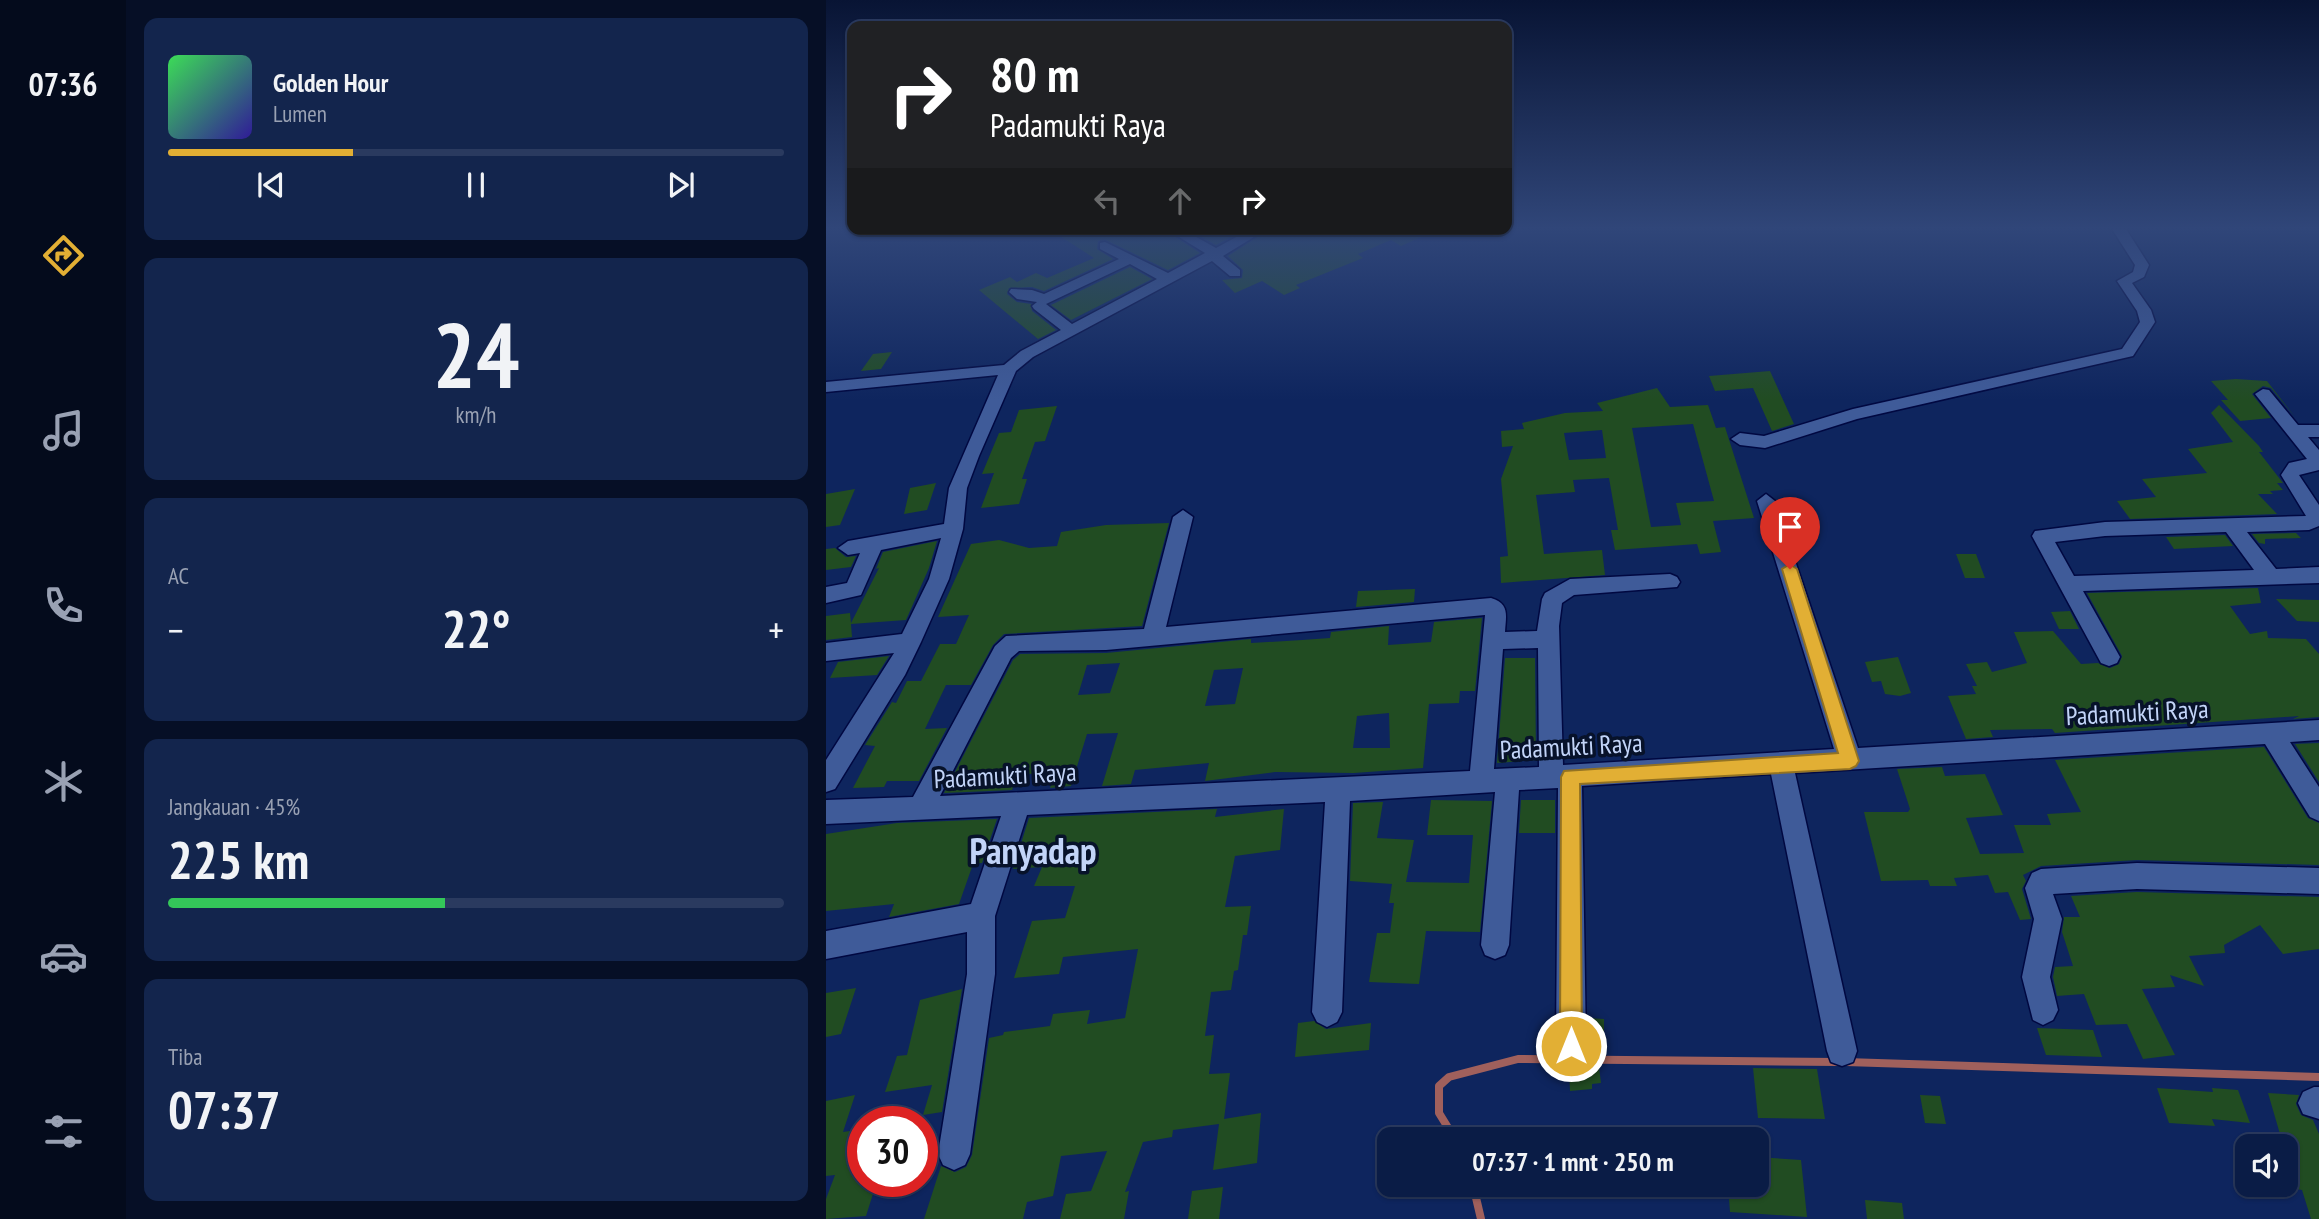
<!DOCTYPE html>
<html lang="id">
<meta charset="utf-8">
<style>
:root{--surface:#0a1c46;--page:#13254d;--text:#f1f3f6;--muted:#99a1b3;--line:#2a3a5f;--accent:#e2af34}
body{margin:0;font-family:"PT Sans Narrow",sans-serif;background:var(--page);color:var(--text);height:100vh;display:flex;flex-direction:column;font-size:26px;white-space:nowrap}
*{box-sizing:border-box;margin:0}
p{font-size:23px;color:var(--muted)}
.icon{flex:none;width:38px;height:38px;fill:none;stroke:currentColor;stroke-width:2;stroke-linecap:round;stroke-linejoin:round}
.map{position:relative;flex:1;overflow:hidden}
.drawer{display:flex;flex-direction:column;gap:18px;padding:18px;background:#060f26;width:700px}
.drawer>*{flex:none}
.top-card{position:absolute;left:21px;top:21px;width:665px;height:214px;border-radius:14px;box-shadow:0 2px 5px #0004,0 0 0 2px var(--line);background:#202124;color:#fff;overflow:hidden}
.tools{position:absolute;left:1409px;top:1134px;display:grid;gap:14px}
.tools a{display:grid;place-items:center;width:63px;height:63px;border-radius:14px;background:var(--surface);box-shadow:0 2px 5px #0004,0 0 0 2px var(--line);font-size:35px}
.speed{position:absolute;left:21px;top:1106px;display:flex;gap:14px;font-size:35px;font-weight:700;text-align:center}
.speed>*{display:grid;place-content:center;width:91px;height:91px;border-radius:50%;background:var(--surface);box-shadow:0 2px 5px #0004,0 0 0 2px var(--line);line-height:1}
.speed .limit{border:10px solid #d22;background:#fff;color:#111}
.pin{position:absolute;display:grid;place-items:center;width:60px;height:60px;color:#fff;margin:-72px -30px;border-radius:50% 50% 50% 0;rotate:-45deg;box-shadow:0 0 7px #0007}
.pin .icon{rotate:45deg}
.me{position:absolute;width:77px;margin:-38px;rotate:0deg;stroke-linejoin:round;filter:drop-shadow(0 0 5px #0008)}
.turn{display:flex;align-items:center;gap:24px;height:147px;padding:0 28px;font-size:32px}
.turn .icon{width:91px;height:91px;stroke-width:2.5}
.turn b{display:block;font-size:49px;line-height:60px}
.lanes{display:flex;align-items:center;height:66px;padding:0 28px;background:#0003;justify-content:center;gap:35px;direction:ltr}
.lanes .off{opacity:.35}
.big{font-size:52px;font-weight:600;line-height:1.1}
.drawer .tile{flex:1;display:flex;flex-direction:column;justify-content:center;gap:10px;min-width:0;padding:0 24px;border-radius:14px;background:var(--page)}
.drawer .dial{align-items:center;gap:0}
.dial b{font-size:91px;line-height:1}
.song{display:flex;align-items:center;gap:21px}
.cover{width:84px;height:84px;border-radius:10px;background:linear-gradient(135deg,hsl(130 70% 55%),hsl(250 70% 35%))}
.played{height:7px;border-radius:4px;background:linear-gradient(90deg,var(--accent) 30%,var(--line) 30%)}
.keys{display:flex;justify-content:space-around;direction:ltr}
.heat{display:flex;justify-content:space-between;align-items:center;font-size:38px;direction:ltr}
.charge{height:10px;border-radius:5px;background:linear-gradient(90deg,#34c759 45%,var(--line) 0)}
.trip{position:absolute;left:551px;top:1127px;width:392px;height:70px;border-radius:14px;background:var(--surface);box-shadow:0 2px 5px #0004,0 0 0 2px var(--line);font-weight:600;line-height:70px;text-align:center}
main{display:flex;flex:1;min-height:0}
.tab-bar{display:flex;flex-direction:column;width:126px;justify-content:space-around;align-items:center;background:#040b1c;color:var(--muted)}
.tab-bar .icon{width:49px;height:49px}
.tab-bar .selected{color:var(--accent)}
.tab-bar b{font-size:32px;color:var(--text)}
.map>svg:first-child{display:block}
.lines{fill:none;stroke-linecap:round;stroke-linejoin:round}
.stream{stroke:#a0605c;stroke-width:8}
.building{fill:#214c22;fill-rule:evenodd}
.minor-casing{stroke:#000841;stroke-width:3}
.minor{fill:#3f5b99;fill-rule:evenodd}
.route{fill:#e2af34;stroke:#937222;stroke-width:2}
.labels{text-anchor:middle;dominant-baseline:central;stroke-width:7;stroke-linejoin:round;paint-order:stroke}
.street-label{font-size:26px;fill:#c2d4f8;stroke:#07122a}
.near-quarter-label{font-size:37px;font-weight:bold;fill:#c2d4f8;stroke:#07122a}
</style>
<main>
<nav class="tab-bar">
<b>07:36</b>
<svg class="icon selected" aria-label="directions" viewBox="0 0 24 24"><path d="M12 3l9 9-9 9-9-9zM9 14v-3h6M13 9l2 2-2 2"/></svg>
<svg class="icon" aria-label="music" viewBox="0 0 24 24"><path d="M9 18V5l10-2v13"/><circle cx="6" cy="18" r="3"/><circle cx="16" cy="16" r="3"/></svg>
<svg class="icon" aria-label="phone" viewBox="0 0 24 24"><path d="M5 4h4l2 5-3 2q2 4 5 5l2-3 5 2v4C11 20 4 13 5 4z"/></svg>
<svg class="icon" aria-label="climate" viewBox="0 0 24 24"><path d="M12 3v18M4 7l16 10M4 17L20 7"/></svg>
<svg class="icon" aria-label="car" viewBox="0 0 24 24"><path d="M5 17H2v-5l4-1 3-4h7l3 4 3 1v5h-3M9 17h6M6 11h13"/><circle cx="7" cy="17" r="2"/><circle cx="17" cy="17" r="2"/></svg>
<svg class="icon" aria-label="filters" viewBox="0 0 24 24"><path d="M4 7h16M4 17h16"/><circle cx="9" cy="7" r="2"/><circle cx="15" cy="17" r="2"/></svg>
</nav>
<section class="drawer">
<div class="tile">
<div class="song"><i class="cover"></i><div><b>Golden Hour</b><p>Lumen</p></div></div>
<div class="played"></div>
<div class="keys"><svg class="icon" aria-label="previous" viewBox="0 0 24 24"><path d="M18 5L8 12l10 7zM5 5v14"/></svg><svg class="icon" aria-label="pause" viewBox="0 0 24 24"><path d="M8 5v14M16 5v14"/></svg><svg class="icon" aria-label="next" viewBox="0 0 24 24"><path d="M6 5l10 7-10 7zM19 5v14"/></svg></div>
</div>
<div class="tile dial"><b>24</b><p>km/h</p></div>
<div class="tile"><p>AC</p>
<div class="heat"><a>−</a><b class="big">22°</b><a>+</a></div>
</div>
<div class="tile"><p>Jangkauan · 45%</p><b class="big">225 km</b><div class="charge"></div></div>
<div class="tile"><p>Tiba</p><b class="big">07:37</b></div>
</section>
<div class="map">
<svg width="1493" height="1219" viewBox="0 0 1493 1219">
<rect width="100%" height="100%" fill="#0e255e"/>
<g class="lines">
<!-- stream -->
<g class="stream">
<path d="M1020,1062L1493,1077"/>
<path d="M629,1139L613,1113V1086L623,1077L692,1059L1011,1062"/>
<path d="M647,1185L655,1219"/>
</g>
</g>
<!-- building -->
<g class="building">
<path d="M223,229H337L374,253L342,270L278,239L272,241L271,249L287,259L218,291L206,287L183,288L181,294L191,302L205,304L206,311L230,330L212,339L153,290L184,277L191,282L210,273L221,278L268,258Z"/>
<path d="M362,229H419L390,245Z"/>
<path d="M444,229H613L575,246L565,240L532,254L537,258L470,285L474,288L458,295L436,281L409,293L396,280L416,278L417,270L402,256Z"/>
<path d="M304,267L326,279L245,320L225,305Z"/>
<path d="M66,352L55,369L35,371L47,354Z"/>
<path d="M944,371L968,424L946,431L927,388L889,391L883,376Z"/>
<path d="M1410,379L1441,381L1469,417L1445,388L1437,386L1426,394L1445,418L1414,421L1395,400H1402L1385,381Z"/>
<path d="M831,388L844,407L882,405L890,428L899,427L928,518L887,521L895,552L874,554L871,544L789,550L785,530H792L783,478L747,480L749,492L710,495L718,554L776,550L779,575L675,583L674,557L682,556L675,479L687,446L676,447L675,431L698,429L696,423L739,413L777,411L771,403ZM867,424L888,501L850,503L855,525L825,527L806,428ZM776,430L780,458L743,460L738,433Z"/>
<path d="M1393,405L1433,446L1437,452H1433L1457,483H1451L1457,490L1444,491L1447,494H1432L1451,514L1304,519L1291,501L1330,497L1316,479L1381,473L1362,449L1407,442L1385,413Z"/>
<path d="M231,406L219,441L209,442L196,479H201L193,504L155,508L168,473L156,474L173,433L185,432L193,410Z"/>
<path d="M110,483L101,510L78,514L84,488Z"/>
<path d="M29,489L14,525L0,527V494Z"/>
<path d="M343,523L316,626L178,634L167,645L145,685H120L99,729L121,728L93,781H61L58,787L27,788L49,746L39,745L66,702L70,703L81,681H95L114,644H130L143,615L112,617L145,544L173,540L203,548L231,546L235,532L280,525Z"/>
<path d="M1470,533L1475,538L1439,539V544L1433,543L1426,534Z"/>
<path d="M1399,535L1407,546L1348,549L1340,537Z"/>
<path d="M111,541L103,568L80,620L25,624L26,637L0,640V616L24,613L25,623L53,568L50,569L57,552Z"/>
<path d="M9,548L20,557L30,556L25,567L0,570V549Z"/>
<path d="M1130,554H1150L1159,578H1139Z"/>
<path d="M1432,588L1435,603L1404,606L1424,634L1441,631L1442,638L1480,639L1493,654V717L1467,719L1473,716L1229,733L1226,729L1164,730L1167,737L1140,739L1122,696L1150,694L1146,686H1151L1140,664L1161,662L1166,672L1201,663L1188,632L1227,631L1255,664L1272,663L1284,668L1293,664L1296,656L1261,593Z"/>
<path d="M589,589L588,602L530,607L532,591Z"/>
<path d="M1450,599L1493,600V622L1471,621Z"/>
<path d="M1244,611L1253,629H1233L1225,612Z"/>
<path d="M656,618L649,691H634L633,703L603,704L597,768L528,773L449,772L379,781L383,763L309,770L305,784L276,786L292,733L261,734L245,786L224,788L229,772L192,775L186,790L118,793L187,660L194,654L280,653L425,639V643L476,640L504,638L505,632L563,626L562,645L605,642L608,622ZM294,663L284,693L252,695L261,665ZM417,668L409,704L379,706L388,670ZM563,713L564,748H527L531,716Z"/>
<path d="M63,656L51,675L4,678L12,662Z"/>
<path d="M1072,657L1085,693L1074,696L1059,694L1055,681L1046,682L1039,662Z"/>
<path d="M679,658H709L710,760L671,763Z"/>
<path d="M1493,743V782L1469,744Z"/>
<path d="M1438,747L1482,818L1493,823V865L1311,860L1215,866L1197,875L1200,881L1196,889L1205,919L1194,920L1182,892L1169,893L1162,875L1128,878L1131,886H1104L1102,880L1055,881L1038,812H1082L1084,809L1071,769L1116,767L1119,776L1159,774L1177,815L1140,818L1154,854L1198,853L1188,825H1225L1221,814L1255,812L1229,760Z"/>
<path d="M605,800L666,801L654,932L600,931L593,984L543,982L551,933H564L568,903H563L566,884L524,881L527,803L557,802L551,838L588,840L580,882L643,883L647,835H601Z"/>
<path d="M695,800H729V833H693Z"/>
<path d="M391,809L389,817L458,809L454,850L409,856L399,907L425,906L421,935H417L412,970L408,971L405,990L385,992L379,1036L388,1035L383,1074L404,1073L398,1119L435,1113L431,1163L387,1170L393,1124L347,1130L346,1137L317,1142L299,1192L303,1191L298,1219H234L240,1194L265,1191L281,1151L235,1156L227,1196L201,1202L197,1219H98L115,1166L129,1172L140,1167L146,1155L163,1038L177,1035L178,1032L224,1026L227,1014L264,1010L261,1024L299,1018L312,949L237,957L233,974L188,978L206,921L239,918L249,886H208L216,867L187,869L203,818Z"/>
<path d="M171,819L156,863L147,864L133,904L63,917L68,904L0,911V834L71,823Z"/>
<path d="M1311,892L1493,897V949L1457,954L1434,925L1398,945L1399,953L1363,956L1378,986L1344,975L1349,987L1316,989L1349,1055L1317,1059L1301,1024L1270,1025L1258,994L1231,996L1227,977L1229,967L1247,966L1236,932L1238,917H1254L1245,896Z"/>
<path d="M30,988L15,1034L0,1037V993Z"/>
<path d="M136,989L116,1112L97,1115L106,1085L59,1092L71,1056L81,1055L94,1000Z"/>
<path d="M762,1018L778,1019V1040H763Z"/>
<path d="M488,1021L500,1029L545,1023L543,1050L469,1057L472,1023Z"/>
<path d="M1211,1028L1267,1030L1276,1057L1220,1055Z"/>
<path d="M773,1067L775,1083L766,1084V1089L744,1091L743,1070Z"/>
<path d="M927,1068L991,1069L999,1119L932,1118Z"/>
<path d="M1331,1088L1387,1092L1386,1088L1412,1090L1424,1123L1386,1119L1389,1126L1343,1123Z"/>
<path d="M1442,1093L1473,1095L1470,1104L1475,1115L1487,1120L1493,1134V1219H1485L1476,1190L1470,1189Z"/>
<path d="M29,1095L17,1132L37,1129V1181H51L40,1216L0,1219V1199L9,1175L0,1176V1101Z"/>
<path d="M1094,1095L1114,1096L1120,1124L1099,1123Z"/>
<path d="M931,1157L975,1160L981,1217L904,1212L902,1185H931Z"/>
<path d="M397,1187L393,1219H362L366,1191Z"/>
<path d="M1039,1200L1076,1203L1078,1219H1041Z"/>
</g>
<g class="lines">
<!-- minor casing -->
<g class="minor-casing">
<g id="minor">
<path d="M340,229H356L390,248L425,229H441L397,256L414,270V276H404L386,261L207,357L190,371L153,456L141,488L137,529L123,579L95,642L79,675L9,789L0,792V760L68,653L0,661V643L76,634L103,579L115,538L55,550L35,595L0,603V587L21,583L34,553L22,555L12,548L22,541L118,524L123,488L172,375L0,392V382L178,365L195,351L235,330L208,309L206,306L211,302L191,299L183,292L185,289L206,290L218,294L293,259L274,249V243L279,242L342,273L379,253ZM304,264L331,279L246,324L220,304Z"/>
<path d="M1286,229H1300L1323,265L1318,277L1306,283L1325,310L1329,322L1307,356L1031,419L939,448L914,445L905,439L914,433L938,436L1027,409L1296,349L1314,322L1311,311L1291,281L1307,272L1309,265Z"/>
<path d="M1437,389L1443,390L1472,425H1493V437H1482L1493,450V470L1473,475L1493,505V526L1483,530L1421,532L1450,569L1493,567V583L1257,591L1294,657L1291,663L1283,666L1275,663L1206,536L1209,531L1279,522L1480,516L1455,475L1463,463L1481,459L1429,394ZM1400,532L1428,570L1248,576L1229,542L1279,536Z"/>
<path d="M940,494L949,501L1032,748L1493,720V740L1464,742L1493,787V821L1484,817L1439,744L969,773L1031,1051L1027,1062L1016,1066L1005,1062L1001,1051L945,774L756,786L760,1046L756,1057L745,1061L734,1057L730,1046L732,788L693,790L683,945L679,955L669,959L659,955L655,945L669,792L524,801L516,1012L511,1022L501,1027L491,1022L486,1012L499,802L201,815L169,916V974L144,1154L139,1165L128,1170L117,1165L112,1154L141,974V932L0,959V931L145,904L175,816L0,824V800L87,797L169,646L180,636L318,629L347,517L357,510L367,517L340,627L665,598C684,604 680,615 679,632L711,631L716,599L719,593L744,579L844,574L851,577L854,582L851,587L748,595L736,603L733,626L737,765L1008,749L931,501ZM659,615L644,771L114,796L185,658L193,651L280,650ZM712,648L713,767L668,769L677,649Z"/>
<path d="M1311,863L1493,868V894L1311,889L1227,894L1236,919L1224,977L1232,1010L1227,1020L1217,1025L1207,1020L1196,977L1208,919L1199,888L1206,873L1215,869Z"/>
<path d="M1488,1087H1493V1119L1477,1114L1472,1103L1477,1092Z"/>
</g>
</g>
<!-- minor -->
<use href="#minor" class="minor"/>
</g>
<!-- sky -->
<linearGradient id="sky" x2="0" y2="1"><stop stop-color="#081434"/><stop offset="0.57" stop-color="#304679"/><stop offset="1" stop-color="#304679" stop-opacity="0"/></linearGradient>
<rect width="1493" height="400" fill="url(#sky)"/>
<!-- route -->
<path class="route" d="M964,564L971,569L1033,761L1030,766L1024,769L754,784L756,1046L753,1054L745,1057L737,1054L734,1046L735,777L738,771L1012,753L956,569Z"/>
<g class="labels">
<!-- street labels -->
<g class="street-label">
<text transform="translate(1311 712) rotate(-3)">Padamukti Raya</text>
<text transform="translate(745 746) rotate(-3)">Padamukti Raya</text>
<text transform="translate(179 775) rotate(-3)">Padamukti Raya</text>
</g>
<!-- near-quarter labels -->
<g class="near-quarter-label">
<text x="207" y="850">Panyadap</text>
</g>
</g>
</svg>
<div class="tools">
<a><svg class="icon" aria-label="sound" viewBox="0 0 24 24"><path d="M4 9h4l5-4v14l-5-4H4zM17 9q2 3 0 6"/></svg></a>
</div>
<div class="speed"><div class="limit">30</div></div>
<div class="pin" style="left:964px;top:569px;background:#d93025"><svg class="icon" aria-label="arrive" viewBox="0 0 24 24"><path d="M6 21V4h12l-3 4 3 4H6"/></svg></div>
<svg class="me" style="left:745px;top:1046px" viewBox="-20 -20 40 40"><circle r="17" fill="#e2af34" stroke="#fff" stroke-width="3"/><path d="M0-11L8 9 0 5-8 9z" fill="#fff"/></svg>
<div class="trip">07:37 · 1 mnt · 250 m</div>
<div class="top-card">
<div class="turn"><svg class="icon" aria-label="right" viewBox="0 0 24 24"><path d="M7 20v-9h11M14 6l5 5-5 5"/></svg><div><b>80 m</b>Padamukti Raya</div></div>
<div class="lanes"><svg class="icon off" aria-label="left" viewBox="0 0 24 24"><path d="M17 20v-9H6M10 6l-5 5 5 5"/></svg><svg class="icon off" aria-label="ahead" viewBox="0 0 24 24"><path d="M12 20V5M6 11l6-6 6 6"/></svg><svg class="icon" aria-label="right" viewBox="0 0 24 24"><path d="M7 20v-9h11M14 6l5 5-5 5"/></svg></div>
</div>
</div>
</main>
